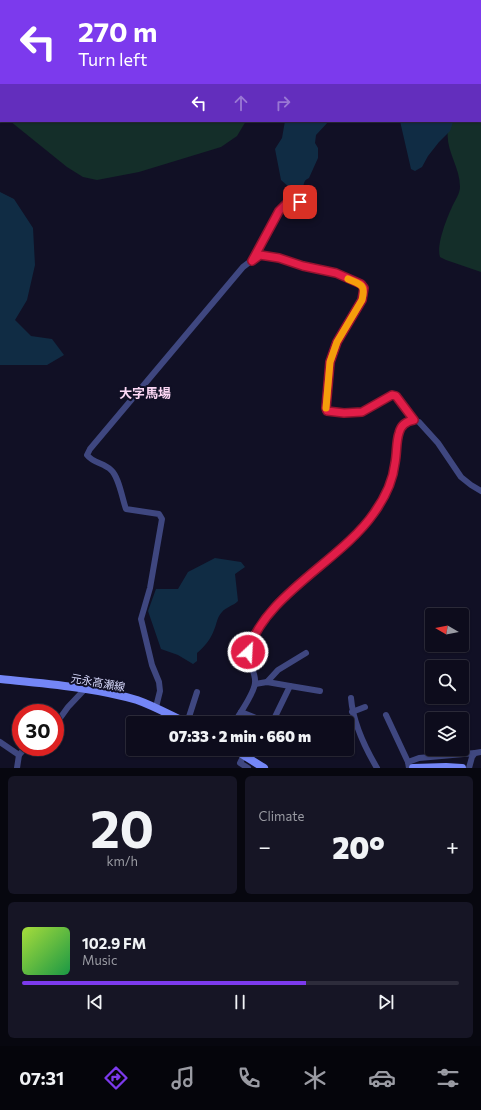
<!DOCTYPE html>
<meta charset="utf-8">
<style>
:root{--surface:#0d0c1c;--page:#161525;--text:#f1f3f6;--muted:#9a9ba3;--line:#2d2c3b;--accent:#7c3aed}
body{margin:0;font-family:Commissioner,"Noto Sans JP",sans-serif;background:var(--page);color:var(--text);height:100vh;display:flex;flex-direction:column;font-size:15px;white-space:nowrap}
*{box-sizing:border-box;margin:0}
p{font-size:13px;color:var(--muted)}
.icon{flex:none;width:22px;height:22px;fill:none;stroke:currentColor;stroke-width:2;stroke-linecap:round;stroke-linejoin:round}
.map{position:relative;height:768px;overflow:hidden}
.side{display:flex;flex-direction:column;gap:8px;padding:8px;background:#07070f;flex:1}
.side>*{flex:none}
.guide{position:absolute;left:0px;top:0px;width:481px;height:122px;box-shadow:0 1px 3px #0004,0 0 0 1px var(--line);background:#7c3aed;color:#fff;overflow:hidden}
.needle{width:26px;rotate:279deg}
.fabs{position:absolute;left:425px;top:608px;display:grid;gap:8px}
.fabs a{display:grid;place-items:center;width:44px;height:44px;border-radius:4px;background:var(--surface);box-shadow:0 1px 3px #0004,0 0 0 1px var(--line);font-size:20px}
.speed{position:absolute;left:12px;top:704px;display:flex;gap:8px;font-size:20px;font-weight:700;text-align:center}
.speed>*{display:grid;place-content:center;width:52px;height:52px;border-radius:50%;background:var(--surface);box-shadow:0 1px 3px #0004,0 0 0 1px var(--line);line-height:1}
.speed .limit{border:6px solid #d22;background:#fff;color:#111}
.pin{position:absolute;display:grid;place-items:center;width:34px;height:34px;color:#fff;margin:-17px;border-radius:8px;box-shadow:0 2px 6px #0006}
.me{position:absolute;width:44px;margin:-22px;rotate:25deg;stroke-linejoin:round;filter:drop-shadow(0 0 3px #0008)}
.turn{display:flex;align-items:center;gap:14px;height:84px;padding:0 12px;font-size:18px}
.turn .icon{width:52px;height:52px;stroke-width:2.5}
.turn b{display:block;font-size:28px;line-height:34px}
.lanes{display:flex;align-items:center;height:38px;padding:0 12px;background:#0003;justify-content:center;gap:20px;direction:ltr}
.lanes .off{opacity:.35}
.big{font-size:30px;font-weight:800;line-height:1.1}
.side .card{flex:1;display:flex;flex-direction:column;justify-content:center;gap:6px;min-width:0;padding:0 14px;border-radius:6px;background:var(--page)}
.side .dial{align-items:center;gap:0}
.dial b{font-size:52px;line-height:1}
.song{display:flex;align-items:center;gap:12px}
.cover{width:48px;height:48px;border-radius:6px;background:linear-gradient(135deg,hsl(80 70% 55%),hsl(140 70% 35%))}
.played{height:4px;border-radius:2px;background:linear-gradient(90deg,var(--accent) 65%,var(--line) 65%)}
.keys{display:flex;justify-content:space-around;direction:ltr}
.heat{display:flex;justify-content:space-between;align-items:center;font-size:22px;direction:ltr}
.side .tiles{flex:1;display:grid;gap:8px;grid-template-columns:1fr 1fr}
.card:last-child{grid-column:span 2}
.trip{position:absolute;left:126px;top:716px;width:228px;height:40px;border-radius:4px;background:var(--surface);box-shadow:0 1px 3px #0004,0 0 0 1px var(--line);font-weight:800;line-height:40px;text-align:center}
.dock{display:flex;height:64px;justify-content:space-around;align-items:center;background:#05050b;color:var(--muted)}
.dock .icon{width:28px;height:28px}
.dock .active{color:var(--accent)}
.dock b{font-size:18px;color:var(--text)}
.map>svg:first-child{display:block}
.green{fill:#142e29}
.water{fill:#102c44}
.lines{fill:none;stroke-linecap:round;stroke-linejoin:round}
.street{stroke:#3f4780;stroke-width:6}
.secondary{stroke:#7486f6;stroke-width:8}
.route-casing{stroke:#92132f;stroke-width:10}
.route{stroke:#e11d48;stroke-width:7}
.slow{stroke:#f59e0b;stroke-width:7}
.labels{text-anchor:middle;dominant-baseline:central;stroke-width:4;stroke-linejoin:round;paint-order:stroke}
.street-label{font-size:11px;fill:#d7d9fc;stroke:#111025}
.quarter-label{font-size:13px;font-weight:bold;fill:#fcd8f5;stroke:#111025}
</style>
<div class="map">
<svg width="481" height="768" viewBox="0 0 481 768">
<rect width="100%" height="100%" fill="#111025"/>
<!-- green -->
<g class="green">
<path d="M0,0H304L1,1V114Z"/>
<path d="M481,97V272L446,260L440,257C436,245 447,218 452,207C455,200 460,194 460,187C460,163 441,147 450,121H480Z"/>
<path d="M10,121H246L237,136L221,147L139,172L97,180L83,177L67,167Z"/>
</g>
<!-- water -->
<g class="water">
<path d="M285,121H329L316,135L315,143L318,148V158L309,178C302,181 304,186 303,192L298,195L281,180L275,149L282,138Z"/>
<path d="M400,121H453V122L450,131L439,142L428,156L422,167L415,171L411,169Z"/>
<path d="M0,192L14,199L33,228L35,265L27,300L15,320L31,336L52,339L64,355L47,365H0Z"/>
<path d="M215,558L241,562L245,567L235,574L238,601C233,606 226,607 222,612C217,617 217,623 214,630C211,639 204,647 197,653V661L193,664L178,655L161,649L148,611L156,589H178L188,572Z"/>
</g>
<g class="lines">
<!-- street -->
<g class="street">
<path d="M252,259L279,211L286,204L300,202"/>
<path d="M267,682L278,670L306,653"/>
<path d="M255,684L267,682L290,686L272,723"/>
<path d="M290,686L320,691"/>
<path d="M351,698C353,723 364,746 377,768"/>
<path d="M156,707L160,691L159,682L152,665L141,619L150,588L162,519L159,514L126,509C122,498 119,477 111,470C104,463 93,463 87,455L90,449L243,267L259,255L279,258L303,266L336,273L361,285L364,288L361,300L337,342L330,362L326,407L327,411L358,413L362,412L388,396L392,395L396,396L414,420L419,422L438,443L461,477L471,485L481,491"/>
<path d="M241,712L268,723"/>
<path d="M352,712L365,707"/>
<path d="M386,715L408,762"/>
<path d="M187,723L197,692"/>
<path d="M234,723C240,713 254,694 255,683C256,674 251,668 249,660C245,647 259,629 266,619C275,606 286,597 298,586C329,558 366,532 385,494C392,481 395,466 397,451C397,445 397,438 399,433C401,425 407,421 414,420"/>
<path d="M55,725L68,707L85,689"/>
<path d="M0,742L19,755"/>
<path d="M244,755L240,763L248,768"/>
<path d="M17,768L19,755L26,747"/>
<path d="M409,768L408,762L419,758L475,753"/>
<path d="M469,768L472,757L475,753L481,752"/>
</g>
<!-- secondary -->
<g class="secondary">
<path d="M0,679C45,684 93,687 137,700C154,706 170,715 187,723"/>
<path d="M234,749L264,768"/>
<path d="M413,768L446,767L462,768"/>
</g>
</g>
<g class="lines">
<!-- route casing -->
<g class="route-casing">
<path id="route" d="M248,652C264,595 341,561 374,513C384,499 393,481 395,463C397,453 396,442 399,433C401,425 407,421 414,420L396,396L392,395L362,412L344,413L327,411L326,408L330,362L337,342L362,300L364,288L361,284L336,273L303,266L279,258L260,255L252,261L279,211L286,204L300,202"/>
</g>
<!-- route -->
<use href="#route" class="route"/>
<!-- slow -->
<path class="slow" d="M326,408L330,362L337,342L362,300C366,284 361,285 348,279"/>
</g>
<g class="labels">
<!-- street labels -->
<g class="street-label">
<text transform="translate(98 682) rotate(10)">元永高瀬線</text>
</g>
<!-- quarter labels -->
<g class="quarter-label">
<text x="145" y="393">大字馬場</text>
</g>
</g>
</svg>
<div class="fabs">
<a><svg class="needle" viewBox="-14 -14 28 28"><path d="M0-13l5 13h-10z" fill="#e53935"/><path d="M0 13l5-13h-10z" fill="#9a9ba3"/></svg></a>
<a><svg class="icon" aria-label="search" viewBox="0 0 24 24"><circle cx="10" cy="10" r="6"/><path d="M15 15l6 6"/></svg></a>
<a><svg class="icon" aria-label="layers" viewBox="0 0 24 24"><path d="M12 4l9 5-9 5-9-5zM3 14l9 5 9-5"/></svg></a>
</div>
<div class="speed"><div class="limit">30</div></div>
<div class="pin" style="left:300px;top:202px;background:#d93025"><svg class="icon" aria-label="arrive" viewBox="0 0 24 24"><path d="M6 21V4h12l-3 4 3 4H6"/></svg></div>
<svg class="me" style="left:248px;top:652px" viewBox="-20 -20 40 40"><circle r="17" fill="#e11d48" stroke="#fff" stroke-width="3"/><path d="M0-11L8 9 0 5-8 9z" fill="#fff"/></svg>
<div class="trip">07:33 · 2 min · 660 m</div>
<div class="guide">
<div class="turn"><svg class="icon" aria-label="left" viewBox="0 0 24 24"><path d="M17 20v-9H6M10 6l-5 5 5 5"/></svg><div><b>270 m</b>Turn left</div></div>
<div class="lanes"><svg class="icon" aria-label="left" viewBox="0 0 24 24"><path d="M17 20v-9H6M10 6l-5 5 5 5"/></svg><svg class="icon off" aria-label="ahead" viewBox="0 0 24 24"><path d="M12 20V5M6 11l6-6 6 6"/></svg><svg class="icon off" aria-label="right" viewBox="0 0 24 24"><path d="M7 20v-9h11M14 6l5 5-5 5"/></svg></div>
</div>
</div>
<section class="side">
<div class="tiles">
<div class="card dial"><b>20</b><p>km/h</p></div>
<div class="card"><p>Climate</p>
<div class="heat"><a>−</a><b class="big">20°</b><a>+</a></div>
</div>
<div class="card">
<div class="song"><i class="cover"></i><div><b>102.9 FM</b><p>Music</p></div></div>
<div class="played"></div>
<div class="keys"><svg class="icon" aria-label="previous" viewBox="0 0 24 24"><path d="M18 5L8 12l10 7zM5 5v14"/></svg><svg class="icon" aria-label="pause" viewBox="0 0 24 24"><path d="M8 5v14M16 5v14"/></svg><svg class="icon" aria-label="next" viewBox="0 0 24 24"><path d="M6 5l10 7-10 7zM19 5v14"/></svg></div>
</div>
</div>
</section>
<nav class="dock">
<b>07:31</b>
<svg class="icon active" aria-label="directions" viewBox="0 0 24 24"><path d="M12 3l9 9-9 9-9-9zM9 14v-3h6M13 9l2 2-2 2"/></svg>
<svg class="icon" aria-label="music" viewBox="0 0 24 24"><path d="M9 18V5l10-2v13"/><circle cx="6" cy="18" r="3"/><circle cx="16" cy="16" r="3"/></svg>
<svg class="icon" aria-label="phone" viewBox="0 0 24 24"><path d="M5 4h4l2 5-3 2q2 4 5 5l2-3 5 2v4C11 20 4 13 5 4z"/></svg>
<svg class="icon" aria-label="climate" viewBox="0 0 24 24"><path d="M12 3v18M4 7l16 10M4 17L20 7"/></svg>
<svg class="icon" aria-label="car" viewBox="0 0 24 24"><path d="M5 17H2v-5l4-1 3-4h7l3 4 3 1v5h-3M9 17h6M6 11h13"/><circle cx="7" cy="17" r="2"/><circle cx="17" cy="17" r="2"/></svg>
<svg class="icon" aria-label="filters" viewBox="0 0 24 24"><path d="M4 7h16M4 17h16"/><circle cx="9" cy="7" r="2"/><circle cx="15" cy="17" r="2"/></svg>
</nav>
